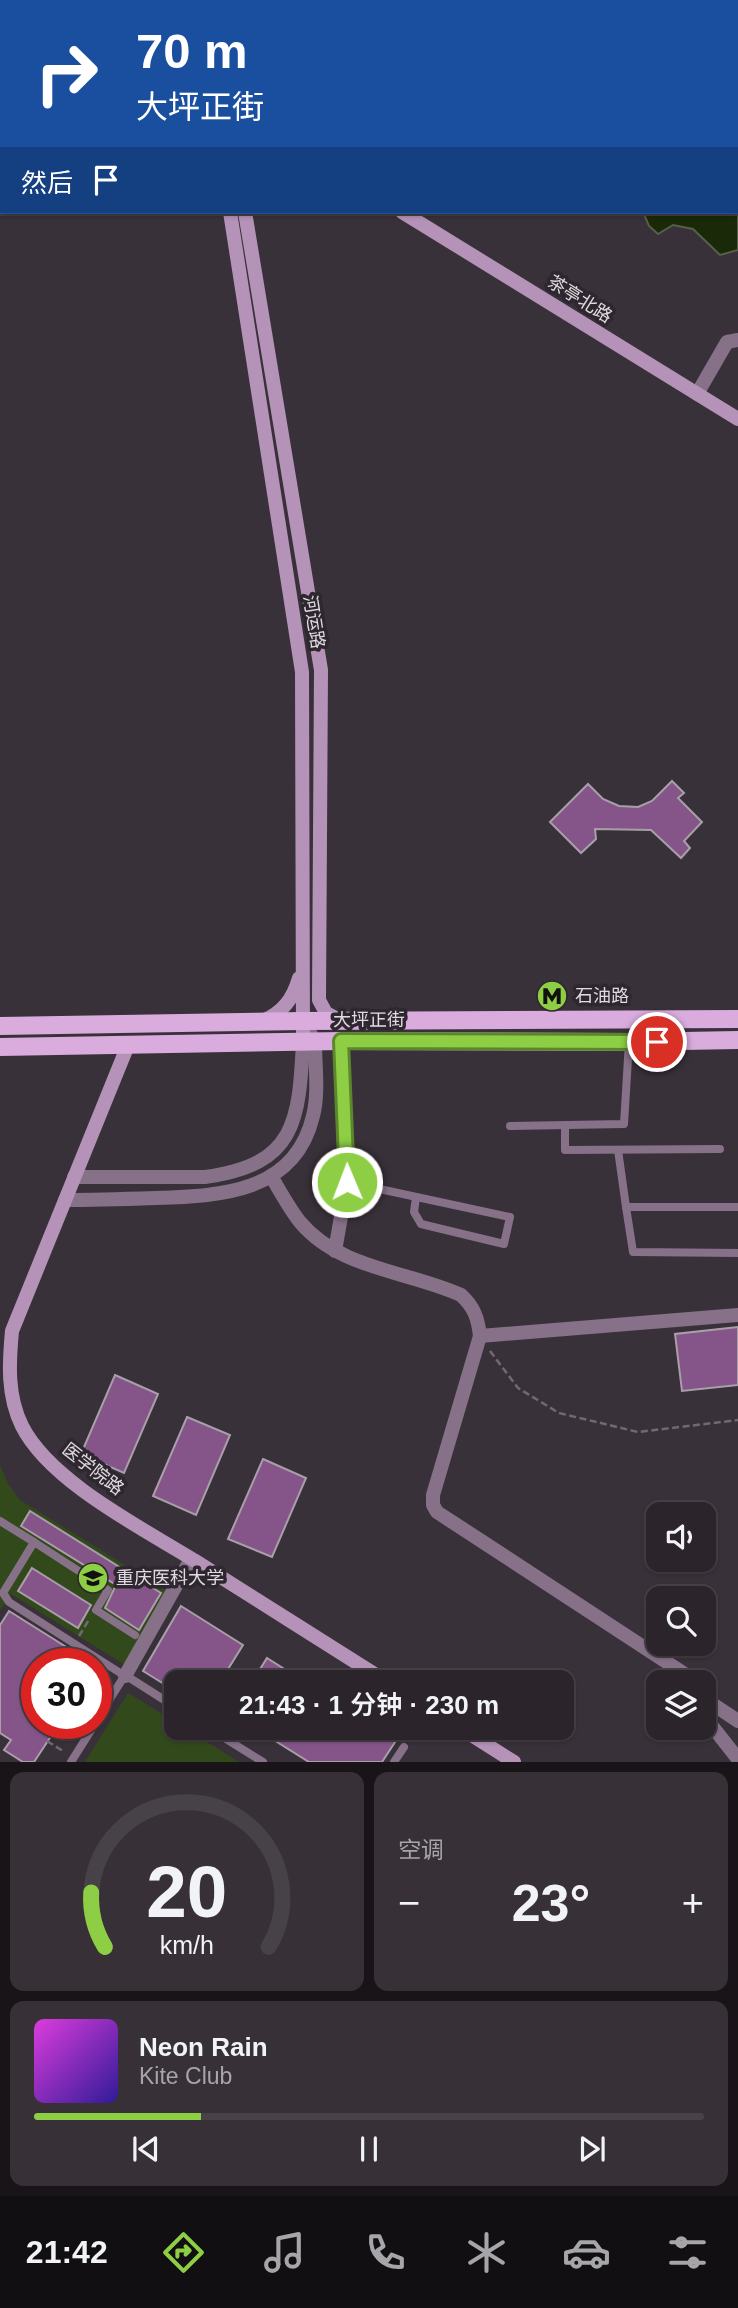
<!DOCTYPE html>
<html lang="zh">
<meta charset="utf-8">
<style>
:root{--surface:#2b252b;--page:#373137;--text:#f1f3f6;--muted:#a6a5a9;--line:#474247;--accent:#8dce44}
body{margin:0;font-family:Helvetica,"Noto Sans SC",sans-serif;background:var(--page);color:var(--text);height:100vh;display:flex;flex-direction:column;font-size:26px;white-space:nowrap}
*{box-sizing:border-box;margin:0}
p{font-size:23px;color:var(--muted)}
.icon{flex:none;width:38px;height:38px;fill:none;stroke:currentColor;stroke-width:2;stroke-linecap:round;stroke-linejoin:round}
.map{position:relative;height:1762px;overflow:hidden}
.drawer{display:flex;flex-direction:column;gap:10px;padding:10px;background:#181418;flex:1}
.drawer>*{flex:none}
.top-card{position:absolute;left:0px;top:0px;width:738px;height:214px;box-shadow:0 2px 5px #0004,0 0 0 2px var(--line);background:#1a4fa0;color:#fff;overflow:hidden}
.controls{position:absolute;left:646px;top:1502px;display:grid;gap:14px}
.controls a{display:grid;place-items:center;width:70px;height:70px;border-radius:14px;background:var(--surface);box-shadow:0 2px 5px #0004,0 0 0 2px var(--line);font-size:35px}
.speed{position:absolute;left:21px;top:1648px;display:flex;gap:14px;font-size:35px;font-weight:700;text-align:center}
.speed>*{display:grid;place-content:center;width:91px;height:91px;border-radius:50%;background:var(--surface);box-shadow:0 2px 5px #0004,0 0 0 2px var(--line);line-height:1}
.speed .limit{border:10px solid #d22;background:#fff;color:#111}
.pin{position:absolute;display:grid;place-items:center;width:60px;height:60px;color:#fff;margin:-30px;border:4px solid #fff;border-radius:50%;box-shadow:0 2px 7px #0007}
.me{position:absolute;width:77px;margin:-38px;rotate:359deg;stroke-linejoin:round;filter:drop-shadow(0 0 5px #0008)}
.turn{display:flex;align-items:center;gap:24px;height:147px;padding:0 21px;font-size:32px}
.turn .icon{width:91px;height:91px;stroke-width:2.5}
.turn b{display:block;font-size:49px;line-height:60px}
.then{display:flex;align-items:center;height:66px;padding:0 21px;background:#0003;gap:14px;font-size:26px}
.big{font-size:52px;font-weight:600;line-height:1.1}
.drawer .tile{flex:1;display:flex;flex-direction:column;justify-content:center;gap:10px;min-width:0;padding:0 24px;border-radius:14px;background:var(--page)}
.drawer .dial{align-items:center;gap:0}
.dial svg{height:182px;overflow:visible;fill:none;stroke:var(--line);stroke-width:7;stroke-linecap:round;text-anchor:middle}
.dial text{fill:var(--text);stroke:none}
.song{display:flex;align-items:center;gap:21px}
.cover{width:84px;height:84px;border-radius:10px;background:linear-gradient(135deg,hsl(300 70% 55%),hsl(250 70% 35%))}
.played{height:7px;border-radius:4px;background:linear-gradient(90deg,var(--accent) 25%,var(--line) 25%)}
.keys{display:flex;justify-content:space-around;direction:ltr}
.heat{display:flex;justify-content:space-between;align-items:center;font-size:38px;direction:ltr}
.drawer .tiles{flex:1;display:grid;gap:10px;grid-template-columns:1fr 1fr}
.tile:last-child{grid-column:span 2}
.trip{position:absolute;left:164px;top:1670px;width:410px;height:70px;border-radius:14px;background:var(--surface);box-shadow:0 2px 5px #0004,0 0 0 2px var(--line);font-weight:600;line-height:70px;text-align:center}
.dock{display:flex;height:112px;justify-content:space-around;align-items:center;background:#110f11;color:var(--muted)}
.dock .icon{width:49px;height:49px}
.dock .active{color:var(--accent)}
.dock b{font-size:32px;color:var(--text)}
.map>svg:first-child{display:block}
.green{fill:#324a1b}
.water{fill:#1a2a08;stroke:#555f49;stroke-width:2}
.building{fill:#85558a;stroke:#a89fa9;stroke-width:2}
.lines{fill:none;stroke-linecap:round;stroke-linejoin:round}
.path{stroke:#706970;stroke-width:2.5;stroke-dasharray:7 3.5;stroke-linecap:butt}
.lane{stroke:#867189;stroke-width:8}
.street{stroke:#867189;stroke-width:14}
.secondary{stroke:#b592b8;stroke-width:14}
.primary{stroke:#d9acdd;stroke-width:18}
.route-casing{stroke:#5c862c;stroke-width:18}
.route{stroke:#8dce44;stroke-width:12}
.labels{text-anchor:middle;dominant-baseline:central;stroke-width:7;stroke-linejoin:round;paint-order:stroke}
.street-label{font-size:18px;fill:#e0dbe0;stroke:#2e272f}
.poi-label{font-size:18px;fill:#e0dbe0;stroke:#2e272f;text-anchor:start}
</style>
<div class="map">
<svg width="738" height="1762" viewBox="0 0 738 1762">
<rect width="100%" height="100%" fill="#393139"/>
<!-- green -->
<g class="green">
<path d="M0,1465L8,1484L20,1500L170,1593L125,1665L11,1594L0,1610Z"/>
<path d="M128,1693L177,1723V1727H183L239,1762H85Z"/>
</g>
<!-- water -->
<path class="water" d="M738,174V250L720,255L693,229L673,225L658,234L649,226L643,212H737Z"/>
<!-- building -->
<g class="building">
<path d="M672,781L684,793L678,798L702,822L684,841L690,848L681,858L651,830L595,829L596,839L581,853L550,822L588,784L603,799L619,806L638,807L652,801Z"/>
<path d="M738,1327V1385L682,1391L675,1334Z"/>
<path d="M115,1375L158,1394L124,1473L81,1454Z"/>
<path d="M187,1417L230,1435L196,1515L153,1496Z"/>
<path d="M263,1459L306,1478L272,1557L228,1539Z"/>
<path d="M30,1511L161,1593L139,1630L105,1608L116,1585L21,1526Z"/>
<path d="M32,1568L91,1605L78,1628L18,1591Z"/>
<path d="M181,1606L243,1645L220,1682H177V1692L143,1671Z"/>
<path d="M9,1611L79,1655L73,1664H37V1724H59L34,1762H23L4,1750L11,1740L0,1733V1625Z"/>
<path d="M267,1658L305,1682H252Z"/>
<path d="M253,1727H379L397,1739L382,1762H309Z"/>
</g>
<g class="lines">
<!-- path -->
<g class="path">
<path d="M490,1351L518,1388L559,1413L638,1432L738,1420"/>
<path d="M79,1636L90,1618"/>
<path d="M47,1741L63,1751"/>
</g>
<!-- lane -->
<g class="lane">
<path d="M510,1126L624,1124L629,1042"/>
<path d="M565,1126V1150L720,1149"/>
<path d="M618,1150L626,1207H738"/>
<path d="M347,1182L510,1217L504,1244L421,1224L414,1212L416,1197"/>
<path d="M626,1207L633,1252L738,1253"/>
<path d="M0,1521L34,1542L3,1593L9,1602L125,1676"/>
<path d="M34,1542L108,1590L96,1610L135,1635"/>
<path d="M96,1721L125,1675L177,1708"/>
<path d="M207,1727L263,1762"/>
<path d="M71,1762L95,1724"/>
<path d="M394,1762L404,1747"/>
</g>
<!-- street -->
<g class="street">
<path d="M226,0V2"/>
<path d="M653,0L656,2"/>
<path d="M737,21H738"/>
<path d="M697,394L727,342L738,340"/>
<path d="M271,1176C280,1191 289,1208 300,1222C339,1269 408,1271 461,1295C474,1307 478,1318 480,1336L738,1315"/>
<path d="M74,1177H205C296,1165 299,1121 303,1042"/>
<path d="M65,1200C95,1200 126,1199 156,1198C220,1196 295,1193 313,1116C319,1093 315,1066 315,1042L310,1033"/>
<path d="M335,1251L347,1182L341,1041"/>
<path d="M480,1336L433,1495V1505L437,1512L697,1682"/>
<path d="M125,1676L191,1559"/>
<path d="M738,1721L711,1703L708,1721L738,1759"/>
</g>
<!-- secondary -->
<g class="secondary">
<path d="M180,0L181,2"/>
<path d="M195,0L196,2"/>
<path d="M0,127H2"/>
<path d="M230,212L302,672L303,1042"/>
<path d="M245,212L321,670L319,1000L326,1013L339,1020"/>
<path d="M402,212L738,419"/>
<path d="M263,1021C283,1012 293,999 299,978"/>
<path d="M128,1045L12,1331C9,1363 7,1396 22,1426C50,1482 144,1529 197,1562C260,1602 324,1642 387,1682"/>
<path d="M459,1727L514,1762"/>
</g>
<!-- primary -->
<g class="primary">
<path d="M0,1026L302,1021L738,1019"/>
<path d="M0,1047L341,1041L629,1042L738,1040"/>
</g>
</g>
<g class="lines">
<!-- route casing -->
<g class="route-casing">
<path id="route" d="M347,1182L341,1041L657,1042"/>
</g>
<!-- route -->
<use href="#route" class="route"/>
</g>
<!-- icons -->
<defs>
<g id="metro-disc" transform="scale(1.575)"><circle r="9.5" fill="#8dce44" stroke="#2e272f"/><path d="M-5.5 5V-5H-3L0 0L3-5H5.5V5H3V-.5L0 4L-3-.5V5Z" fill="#111"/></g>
<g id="university-disc" transform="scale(1.575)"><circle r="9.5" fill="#8dce44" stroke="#2e272f"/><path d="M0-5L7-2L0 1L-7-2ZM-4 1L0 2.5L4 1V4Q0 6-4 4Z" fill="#111"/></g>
</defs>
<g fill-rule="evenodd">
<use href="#metro-disc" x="552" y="996"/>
<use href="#university-disc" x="93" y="1578"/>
</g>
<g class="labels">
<!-- street labels -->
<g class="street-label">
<text transform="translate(580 299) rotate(32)">茶亭北路</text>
<text transform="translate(314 622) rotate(81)">河运路</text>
<text x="369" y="1020">大坪正街</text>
<text transform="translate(93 1469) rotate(38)">医学院路</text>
</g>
<!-- poi labels -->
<g class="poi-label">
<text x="575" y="996">石油路</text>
<text x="116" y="1578">重庆医科大学</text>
</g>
</g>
</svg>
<div class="controls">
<a><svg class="icon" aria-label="sound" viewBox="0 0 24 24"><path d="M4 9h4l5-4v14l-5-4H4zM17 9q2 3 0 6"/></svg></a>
<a><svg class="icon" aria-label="search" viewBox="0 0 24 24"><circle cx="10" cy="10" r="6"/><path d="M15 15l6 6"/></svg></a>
<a><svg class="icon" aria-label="layers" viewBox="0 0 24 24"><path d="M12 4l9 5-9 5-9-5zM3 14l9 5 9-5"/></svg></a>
</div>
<div class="speed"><div class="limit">30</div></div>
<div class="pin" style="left:657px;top:1042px;background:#d93025"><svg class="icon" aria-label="arrive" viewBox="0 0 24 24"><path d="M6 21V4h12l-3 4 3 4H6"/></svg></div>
<svg class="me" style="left:347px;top:1182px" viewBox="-20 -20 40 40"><circle r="17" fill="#8dce44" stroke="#fff" stroke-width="3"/><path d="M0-11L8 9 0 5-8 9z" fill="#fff"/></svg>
<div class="trip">21:43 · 1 分钟 · 230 m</div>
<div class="top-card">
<div class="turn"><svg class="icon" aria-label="right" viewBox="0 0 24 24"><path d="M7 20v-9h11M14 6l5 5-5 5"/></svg><div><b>70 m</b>大坪正街</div></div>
<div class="then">然后<svg class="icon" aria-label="arrive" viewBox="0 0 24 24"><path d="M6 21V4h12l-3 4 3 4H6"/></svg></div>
</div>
</div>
<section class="drawer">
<div class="tiles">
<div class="tile dial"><svg viewBox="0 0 100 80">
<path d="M14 69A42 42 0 1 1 86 69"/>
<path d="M14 69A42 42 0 0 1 8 45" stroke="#8dce44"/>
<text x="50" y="56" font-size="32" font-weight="700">20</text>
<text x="50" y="72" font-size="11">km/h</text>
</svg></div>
<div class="tile"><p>空调</p>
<div class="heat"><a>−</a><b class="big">23°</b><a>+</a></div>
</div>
<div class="tile">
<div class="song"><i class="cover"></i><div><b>Neon Rain</b><p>Kite Club</p></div></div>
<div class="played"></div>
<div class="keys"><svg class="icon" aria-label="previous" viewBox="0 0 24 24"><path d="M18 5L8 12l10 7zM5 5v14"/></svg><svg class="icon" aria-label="pause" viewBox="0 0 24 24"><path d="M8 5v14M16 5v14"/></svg><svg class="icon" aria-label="next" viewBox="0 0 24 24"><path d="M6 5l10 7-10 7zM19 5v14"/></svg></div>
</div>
</div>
</section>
<nav class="dock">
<b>21:42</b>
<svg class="icon active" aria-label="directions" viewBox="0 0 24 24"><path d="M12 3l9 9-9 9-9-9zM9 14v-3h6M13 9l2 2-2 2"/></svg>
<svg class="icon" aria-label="music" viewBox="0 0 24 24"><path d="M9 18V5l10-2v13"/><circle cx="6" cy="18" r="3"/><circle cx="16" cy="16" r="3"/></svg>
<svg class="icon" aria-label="phone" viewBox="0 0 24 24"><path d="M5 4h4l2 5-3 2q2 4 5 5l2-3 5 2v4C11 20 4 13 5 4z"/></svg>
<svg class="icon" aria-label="climate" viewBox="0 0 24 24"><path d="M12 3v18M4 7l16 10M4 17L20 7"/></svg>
<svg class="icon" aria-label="car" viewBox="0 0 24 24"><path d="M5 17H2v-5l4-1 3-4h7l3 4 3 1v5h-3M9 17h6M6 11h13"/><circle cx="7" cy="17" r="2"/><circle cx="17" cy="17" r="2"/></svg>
<svg class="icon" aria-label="filters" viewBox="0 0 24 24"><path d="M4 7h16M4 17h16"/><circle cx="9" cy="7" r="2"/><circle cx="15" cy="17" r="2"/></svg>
</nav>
